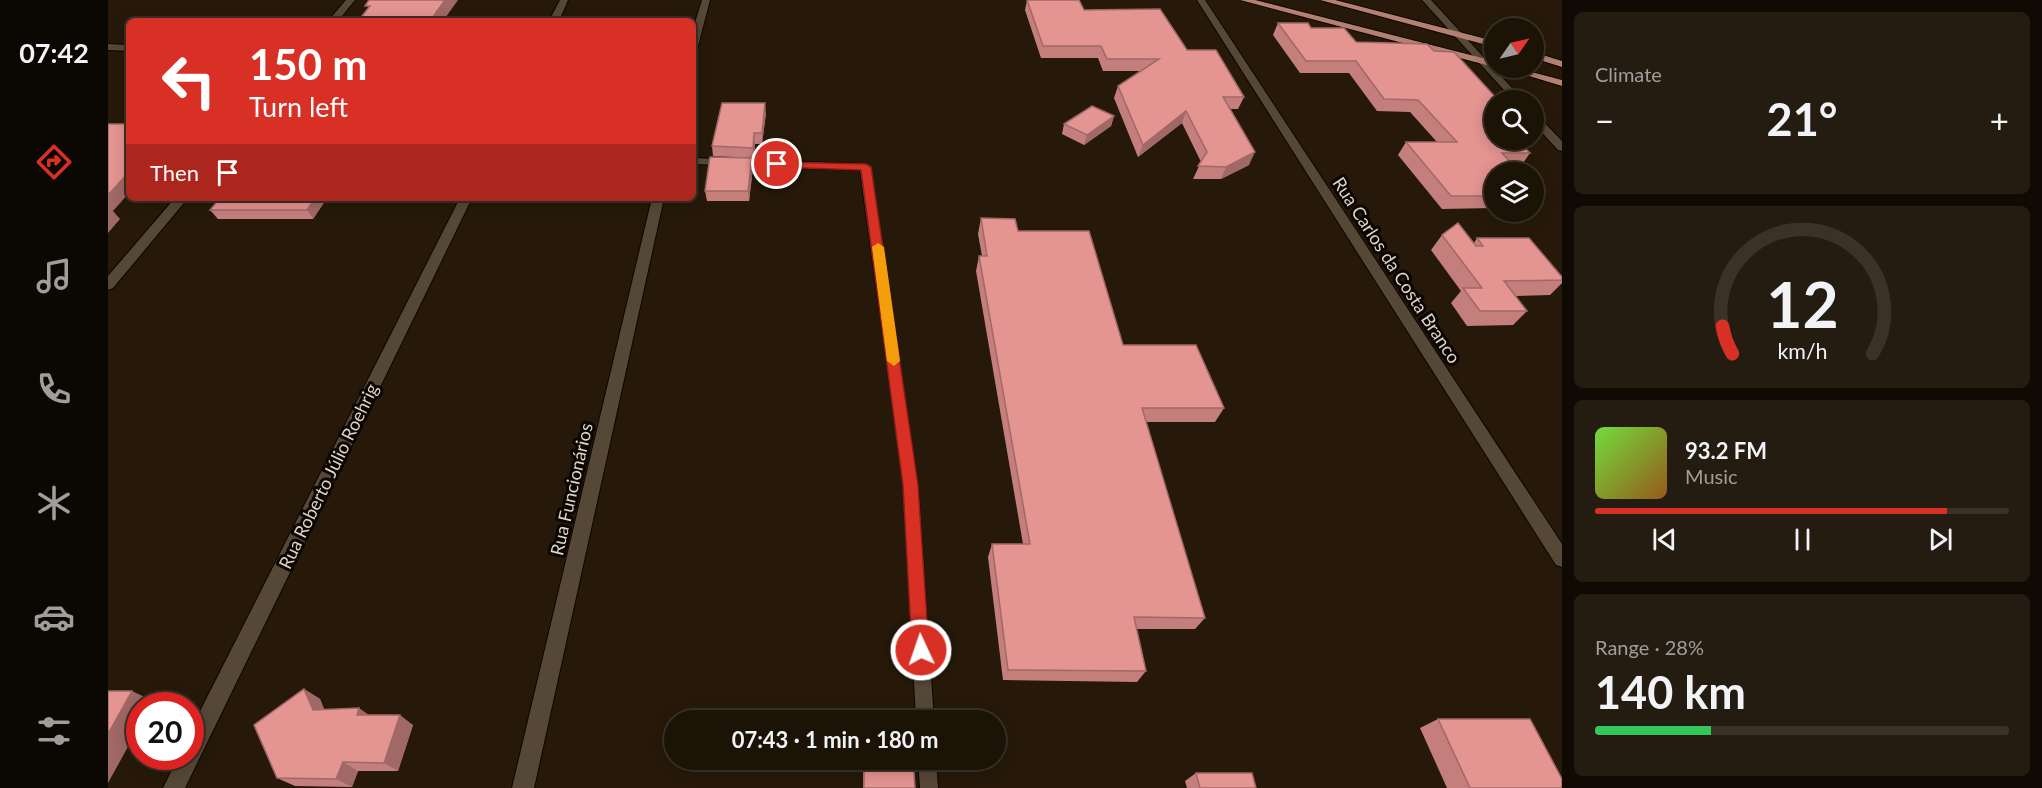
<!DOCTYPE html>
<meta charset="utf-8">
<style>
:root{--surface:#1c1307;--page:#251c11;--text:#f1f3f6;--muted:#a09e9b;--line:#3a3228;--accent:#d93025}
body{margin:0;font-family:Lato,sans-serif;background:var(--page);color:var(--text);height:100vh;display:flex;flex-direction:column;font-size:22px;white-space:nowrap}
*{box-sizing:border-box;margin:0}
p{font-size:20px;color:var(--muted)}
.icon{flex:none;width:33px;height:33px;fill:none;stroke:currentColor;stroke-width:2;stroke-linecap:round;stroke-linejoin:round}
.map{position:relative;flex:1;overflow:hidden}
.sheet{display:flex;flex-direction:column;gap:12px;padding:12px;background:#0f0a04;width:480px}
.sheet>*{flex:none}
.hud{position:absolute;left:18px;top:18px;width:570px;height:183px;border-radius:9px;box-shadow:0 3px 15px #0003,0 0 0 2px var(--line);background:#d93025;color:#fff;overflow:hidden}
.needle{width:39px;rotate:56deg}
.tools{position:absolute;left:1376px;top:18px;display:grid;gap:12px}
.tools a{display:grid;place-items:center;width:60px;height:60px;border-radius:50%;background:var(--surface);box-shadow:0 3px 15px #0003,0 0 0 2px var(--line);font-size:30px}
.speed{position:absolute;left:18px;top:692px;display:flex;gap:12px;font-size:30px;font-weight:700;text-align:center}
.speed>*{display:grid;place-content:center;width:78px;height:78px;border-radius:50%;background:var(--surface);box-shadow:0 3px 15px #0003,0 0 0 2px var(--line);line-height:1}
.speed .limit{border:9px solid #d22;background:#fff;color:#111}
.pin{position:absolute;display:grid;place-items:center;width:51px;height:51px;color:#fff;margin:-26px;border:3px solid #fff;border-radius:50%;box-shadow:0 2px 6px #0007}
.me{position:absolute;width:66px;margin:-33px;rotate:357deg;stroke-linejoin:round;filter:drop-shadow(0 0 4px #0008)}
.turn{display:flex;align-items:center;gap:21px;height:126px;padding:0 24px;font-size:27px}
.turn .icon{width:78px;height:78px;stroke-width:2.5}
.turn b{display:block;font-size:42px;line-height:51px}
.then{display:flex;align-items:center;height:57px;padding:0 24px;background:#0003;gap:12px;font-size:22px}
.big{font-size:45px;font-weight:700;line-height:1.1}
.sheet .card{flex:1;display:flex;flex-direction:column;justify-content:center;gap:9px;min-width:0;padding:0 21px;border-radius:9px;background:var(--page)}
.sheet .dial{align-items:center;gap:0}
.dial svg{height:156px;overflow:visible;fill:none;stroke:var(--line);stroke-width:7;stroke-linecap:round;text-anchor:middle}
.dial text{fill:var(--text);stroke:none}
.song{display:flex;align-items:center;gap:18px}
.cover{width:72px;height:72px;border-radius:9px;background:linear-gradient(135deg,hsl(100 70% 55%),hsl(30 70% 35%))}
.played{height:6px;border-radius:3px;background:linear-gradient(90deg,var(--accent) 85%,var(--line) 85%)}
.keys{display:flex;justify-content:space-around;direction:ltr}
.heat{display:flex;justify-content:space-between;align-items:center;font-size:33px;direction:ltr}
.charge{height:9px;border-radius:4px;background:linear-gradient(90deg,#34c759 28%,var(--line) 0)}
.trip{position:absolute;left:556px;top:710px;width:342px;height:60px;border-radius:30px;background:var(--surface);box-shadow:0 3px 15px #0003,0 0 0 2px var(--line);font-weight:700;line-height:60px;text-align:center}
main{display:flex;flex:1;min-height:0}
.dock{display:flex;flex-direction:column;width:108px;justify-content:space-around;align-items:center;background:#0b0803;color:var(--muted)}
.dock .icon{width:42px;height:42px}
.dock .active{color:var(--accent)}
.dock b{font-size:27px;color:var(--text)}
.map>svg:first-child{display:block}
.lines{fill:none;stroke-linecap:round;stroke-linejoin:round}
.lane-casing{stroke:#0e0500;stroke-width:2}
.street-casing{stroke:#0e0500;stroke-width:2}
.primary-casing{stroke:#0e0500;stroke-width:2}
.lane{fill:#564837;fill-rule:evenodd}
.street{fill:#564837;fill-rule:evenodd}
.primary{fill:#b38072;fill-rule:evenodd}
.wall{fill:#c47f7d}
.shaded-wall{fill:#a06866}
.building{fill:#e49491;stroke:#a06866;stroke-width:1.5}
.route{fill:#d93025;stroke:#8d1f18;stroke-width:1.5}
.slow{fill:#f59e0b}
.labels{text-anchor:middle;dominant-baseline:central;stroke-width:6;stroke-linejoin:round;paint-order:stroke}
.street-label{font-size:18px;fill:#ddd4ca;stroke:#0b0602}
</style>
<main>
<nav class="dock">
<b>07:42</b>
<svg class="icon active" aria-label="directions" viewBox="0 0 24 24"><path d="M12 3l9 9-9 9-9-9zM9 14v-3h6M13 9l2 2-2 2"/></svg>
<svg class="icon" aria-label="music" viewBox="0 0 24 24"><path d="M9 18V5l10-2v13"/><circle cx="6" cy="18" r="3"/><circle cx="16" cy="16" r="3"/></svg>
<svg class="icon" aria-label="phone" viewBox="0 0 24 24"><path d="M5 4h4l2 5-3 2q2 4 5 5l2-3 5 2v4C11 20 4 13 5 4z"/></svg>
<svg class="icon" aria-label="climate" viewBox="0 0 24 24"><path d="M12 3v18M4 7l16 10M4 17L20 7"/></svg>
<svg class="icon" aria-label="car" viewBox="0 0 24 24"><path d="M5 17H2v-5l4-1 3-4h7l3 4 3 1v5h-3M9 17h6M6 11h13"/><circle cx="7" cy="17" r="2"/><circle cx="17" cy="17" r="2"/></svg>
<svg class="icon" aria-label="filters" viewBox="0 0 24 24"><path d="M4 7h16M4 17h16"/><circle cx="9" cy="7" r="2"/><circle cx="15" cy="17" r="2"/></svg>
</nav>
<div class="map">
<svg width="1454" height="788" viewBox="0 0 1454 788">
<rect width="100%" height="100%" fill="#261909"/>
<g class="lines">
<!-- lane casing -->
<g class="lane-casing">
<g id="lane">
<path d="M585,158L757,164L762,167L810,485L826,720H808L796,485L752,170L585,164Z"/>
<path d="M810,759H828L830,788H812Z"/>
</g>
</g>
<!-- street casing -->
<g class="street-casing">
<g id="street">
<path d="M238,0H247L230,21H220Z"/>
<path d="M452,0H460L451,21H441Z"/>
<path d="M594,0H602L590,46L585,49V29Z"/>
<path d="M1089,0H1097L1454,544V567L1448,565Z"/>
<path d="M1314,0H1323L1415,100H1405Z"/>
<path d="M0,44L21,45V51L0,50Z"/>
<path d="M1425,114L1429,115L1454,141V151L1450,150L1425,123Z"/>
<path d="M67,198H80L5,288L0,290V276Z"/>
<path d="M352,198H364L77,788H55L71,756H82V731Z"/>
<path d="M544,198H556L426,788H404Z"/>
</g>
</g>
<!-- primary casing -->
<g class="primary-casing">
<g id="primary">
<path d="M1132,0H1147L1386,61V67Z"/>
<path d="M1212,0H1227L1386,41V47Z"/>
<path d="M1425,52L1454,61V67L1425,58Z"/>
<path d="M1394,68H1408L1454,80V86Z"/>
</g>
</g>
<!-- lane -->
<use href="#lane" class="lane"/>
<!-- street -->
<use href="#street" class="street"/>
<!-- primary -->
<use href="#primary" class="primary"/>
</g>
<!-- wall -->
<g class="wall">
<path d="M919,0H971L976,10L1079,50L1136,97L1130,109H1122L1141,165L1113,179H1085L1093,162L1074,123L1030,157L1006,98L1010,86L1033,71H995L990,58H933L917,10Z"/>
<path d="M1170,23L1203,28L1248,42L1386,140L1422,153L1413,166H1406L1386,172V208L1334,209L1290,155L1298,142H1329L1302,112L1269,111L1241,73H1192L1165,35Z"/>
<path d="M658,113L654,144H647L646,158L605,156L604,146Z"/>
<path d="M1006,116L1003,126L976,145L954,134L956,124Z"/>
<path d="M645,168L641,201H599L597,191Z"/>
<path d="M1425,186L1433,195L1425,205Z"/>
<path d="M112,198H219L205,219H110L102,210Z"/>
<path d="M873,218L910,231L1015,345L1116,408L1107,422H1038L1097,618L1087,629H1028L1038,671L1029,682L895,680L880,557L884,544H915L868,271L871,256H874L870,234Z"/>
<path d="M1334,235L1366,243L1369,238L1454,277V283L1442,295L1407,296L1419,311L1405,325L1359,326L1343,303L1353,291L1323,250Z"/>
<path d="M196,689L212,699L216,709L262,715L305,725L290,771H250L244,787L187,786L169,778Z"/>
<path d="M1330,719L1454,788H1339L1312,728Z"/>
<path d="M755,759H805L807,788H755Z"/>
<path d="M1088,773L1148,788H1079L1077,781Z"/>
</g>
<!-- shaded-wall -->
<g class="shaded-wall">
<path d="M337,0H350L335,21H322Z"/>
<path d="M657,103L658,113L654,144V133Z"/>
<path d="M1078,111L1074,123L1030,157L1035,145Z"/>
<path d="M1006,116L1003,126L976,145L979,135Z"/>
<path d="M646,133L647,144L646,158L645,148Z"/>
<path d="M1147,152L1141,165L1113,179L1118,167Z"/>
<path d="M644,158L645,168L641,201L640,191Z"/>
<path d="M21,172V193L5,211L12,219L0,233V195Z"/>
<path d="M207,198H219L205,219L199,210Z"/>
<path d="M196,689L212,699L220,719L205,710Z"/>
<path d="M24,691L45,701L43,705H32V725L0,783V734Z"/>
<path d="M251,708L265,718L249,715Z"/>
<path d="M292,715L305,725L290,771L276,763Z"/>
<path d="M235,762L250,771L244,787L228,779Z"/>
</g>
<!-- building -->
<g class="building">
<path d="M261,0H337L322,21H250L262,6H257Z"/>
<path d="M919,0H971L976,10L1052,9L1079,50H1108L1136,97H1115L1147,152L1118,167L1090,166L1099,152L1078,111L1035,145L1010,86L1051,59H999L993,46H935Z"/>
<path d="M1170,23H1200L1203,28H1236L1248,42L1319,44L1326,51L1346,52L1390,100H1386V140H1409L1422,153H1394L1412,172H1386V196H1343L1298,142H1349L1310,100L1276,99L1248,61H1198Z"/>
<path d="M614,103H657L654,133H646L645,148L604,146Z"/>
<path d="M984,106L1006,116L979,135L956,124Z"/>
<path d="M0,124H21V172L0,195Z"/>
<path d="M602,157L644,158L640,191H597Z"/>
<path d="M1425,186L1433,195H1425Z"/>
<path d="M112,198H207L199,210H102Z"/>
<path d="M873,218L907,219L910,231H981L1015,345H1088L1116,408H1034L1097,618L1026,617L1038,671L900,670L884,544H922L871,256H879Z"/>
<path d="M1350,223L1368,246H1375L1369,238H1421L1454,277V280L1396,281L1419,311H1372L1355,288H1374L1334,235Z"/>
<path d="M196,689L205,710L251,708L249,715H292L276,763L235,762L228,779L169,778L146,725Z"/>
<path d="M0,691H24L0,734Z"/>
<path d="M1330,719H1422L1454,779V788H1362Z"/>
<path d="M756,759H805L807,788H756Z"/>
<path d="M1088,773H1144L1148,788H1092Z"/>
</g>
<!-- route -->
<path class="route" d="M666,162L758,164L763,167L810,485L821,650L819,655L813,658L806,655L804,650L795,485L753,170L669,167L664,164Z"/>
<!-- slow -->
<path class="slow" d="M770,243L776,247L792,361L786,366L779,361L764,247Z"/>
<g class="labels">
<!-- street labels -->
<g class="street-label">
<text transform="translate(1289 270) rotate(57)">Rua Carlos da Costa Branco</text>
<text transform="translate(220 476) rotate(-64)">Rua Roberto Júlio Roehrig</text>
<text transform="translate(463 489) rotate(-77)">Rua Funcionários</text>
</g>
</g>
</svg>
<div class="tools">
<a><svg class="needle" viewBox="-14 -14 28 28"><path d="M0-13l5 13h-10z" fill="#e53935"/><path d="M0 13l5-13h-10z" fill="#a09e9b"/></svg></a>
<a><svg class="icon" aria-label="search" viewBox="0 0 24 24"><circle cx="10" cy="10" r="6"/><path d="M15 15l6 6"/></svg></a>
<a><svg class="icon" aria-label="layers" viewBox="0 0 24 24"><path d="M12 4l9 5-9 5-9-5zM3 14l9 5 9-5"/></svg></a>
</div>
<div class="speed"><div class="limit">20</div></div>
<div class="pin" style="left:669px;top:164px;background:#d93025"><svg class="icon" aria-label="arrive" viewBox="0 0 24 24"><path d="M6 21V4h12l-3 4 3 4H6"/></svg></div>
<svg class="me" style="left:813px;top:650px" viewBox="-20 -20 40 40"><circle r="17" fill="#d93025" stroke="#fff" stroke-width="3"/><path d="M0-11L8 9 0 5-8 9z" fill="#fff"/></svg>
<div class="trip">07:43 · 1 min · 180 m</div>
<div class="hud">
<div class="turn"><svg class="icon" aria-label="left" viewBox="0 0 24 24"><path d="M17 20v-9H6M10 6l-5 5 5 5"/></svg><div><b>150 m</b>Turn left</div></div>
<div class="then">Then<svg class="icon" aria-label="arrive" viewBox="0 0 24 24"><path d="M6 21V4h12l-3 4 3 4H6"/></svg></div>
</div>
</div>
<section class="sheet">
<div class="card"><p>Climate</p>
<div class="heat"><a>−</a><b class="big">21°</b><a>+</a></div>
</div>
<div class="card dial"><svg viewBox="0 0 100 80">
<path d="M14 69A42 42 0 1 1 86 69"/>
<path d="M14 69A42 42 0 0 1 9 55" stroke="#d93025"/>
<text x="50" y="56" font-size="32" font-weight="700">12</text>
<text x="50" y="72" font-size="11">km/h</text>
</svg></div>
<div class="card">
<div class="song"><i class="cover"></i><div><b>93.2 FM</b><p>Music</p></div></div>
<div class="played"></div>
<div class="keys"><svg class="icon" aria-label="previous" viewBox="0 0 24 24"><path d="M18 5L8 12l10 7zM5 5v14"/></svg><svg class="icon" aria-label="pause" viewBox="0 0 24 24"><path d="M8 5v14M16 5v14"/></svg><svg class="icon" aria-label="next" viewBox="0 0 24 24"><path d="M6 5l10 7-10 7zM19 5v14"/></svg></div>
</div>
<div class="card"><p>Range · 28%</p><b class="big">140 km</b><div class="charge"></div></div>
</section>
</main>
